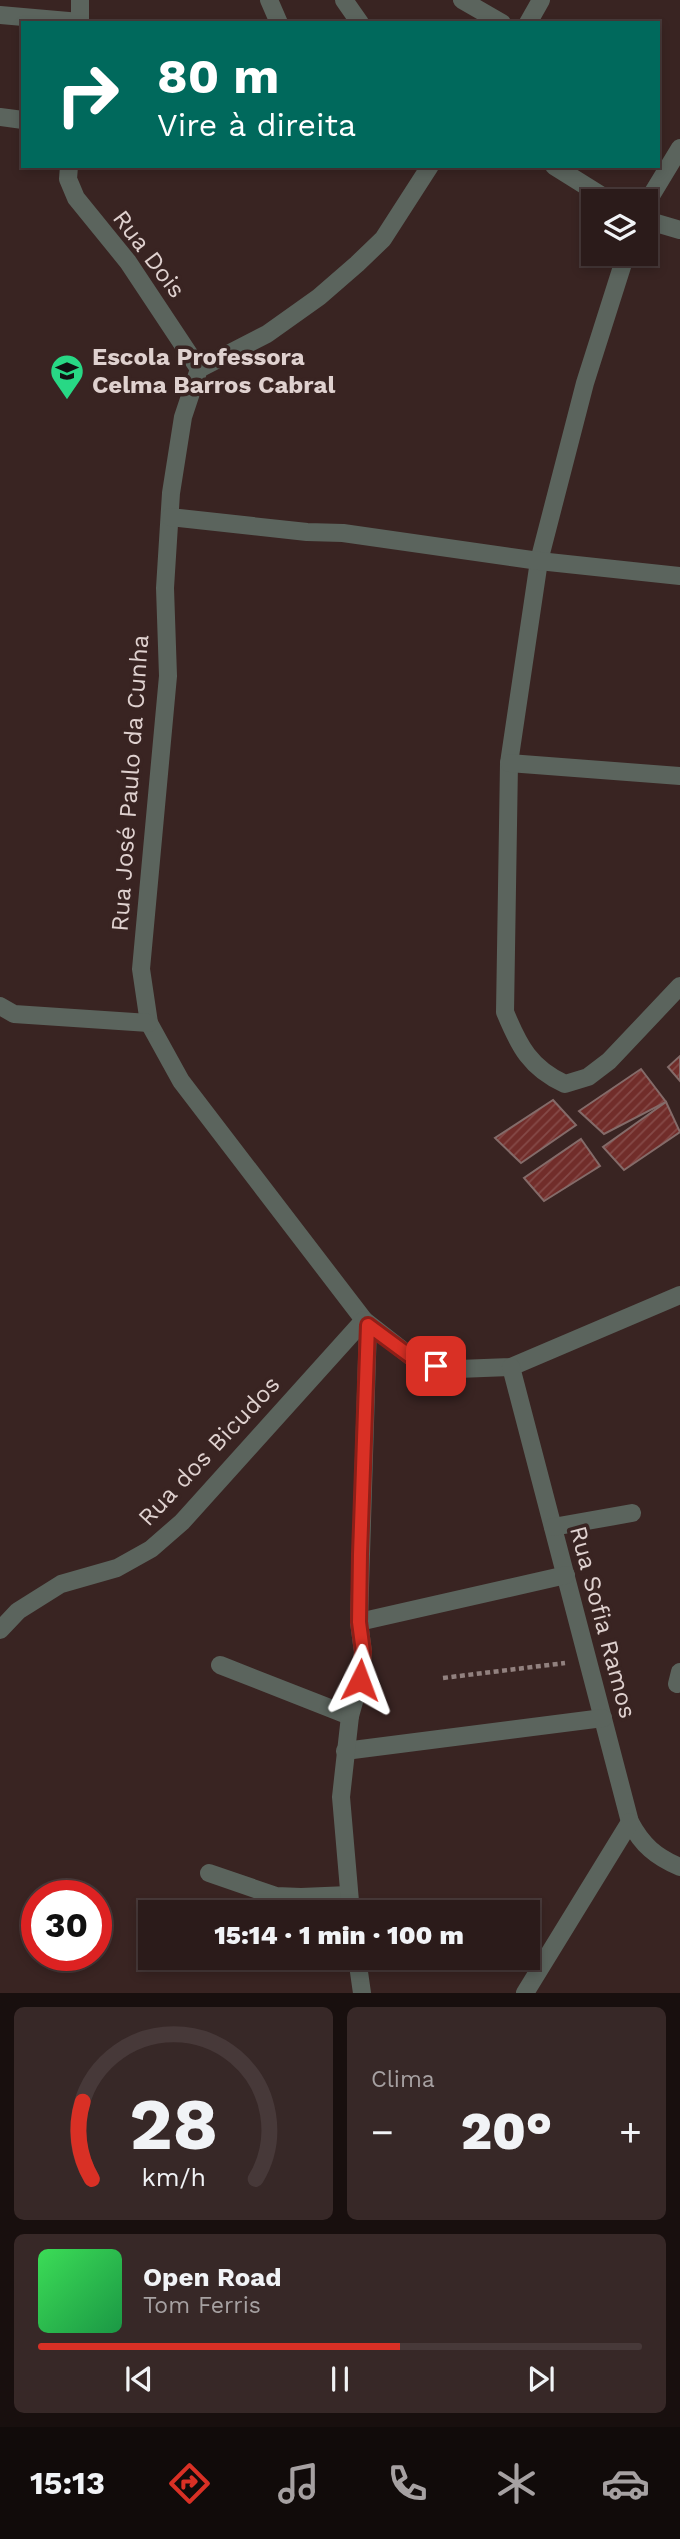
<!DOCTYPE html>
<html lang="pt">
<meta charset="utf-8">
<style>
:root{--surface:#2b1b1a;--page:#372827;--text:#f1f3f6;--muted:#a6a1a2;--line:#473939;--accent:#d93025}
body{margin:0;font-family:"Work Sans",sans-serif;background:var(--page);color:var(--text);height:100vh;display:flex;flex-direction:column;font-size:26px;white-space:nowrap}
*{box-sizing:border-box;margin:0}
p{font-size:23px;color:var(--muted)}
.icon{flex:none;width:38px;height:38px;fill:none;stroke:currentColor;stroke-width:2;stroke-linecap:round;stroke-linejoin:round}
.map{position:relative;height:1993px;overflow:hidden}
.sheet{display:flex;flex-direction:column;gap:14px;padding:14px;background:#180f0e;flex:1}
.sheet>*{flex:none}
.hud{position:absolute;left:21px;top:21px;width:639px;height:147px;border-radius:0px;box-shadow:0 4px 10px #0003,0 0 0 2px var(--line);background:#00695c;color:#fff;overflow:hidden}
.buttons{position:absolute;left:581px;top:189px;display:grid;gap:14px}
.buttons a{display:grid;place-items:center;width:77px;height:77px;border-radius:0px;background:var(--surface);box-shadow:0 4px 10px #0003,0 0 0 2px var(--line);font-size:35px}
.speed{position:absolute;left:21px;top:1880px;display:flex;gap:14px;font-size:35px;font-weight:700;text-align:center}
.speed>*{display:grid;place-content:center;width:91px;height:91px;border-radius:50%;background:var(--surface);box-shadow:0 4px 10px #0003,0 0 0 2px var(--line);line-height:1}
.speed .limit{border:10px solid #d22;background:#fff;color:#111}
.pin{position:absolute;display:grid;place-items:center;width:60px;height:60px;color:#fff;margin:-30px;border-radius:14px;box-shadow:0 4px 10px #0006}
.me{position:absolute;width:77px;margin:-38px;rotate:3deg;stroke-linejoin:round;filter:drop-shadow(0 0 5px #0008)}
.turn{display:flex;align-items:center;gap:24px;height:147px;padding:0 21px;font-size:32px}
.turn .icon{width:91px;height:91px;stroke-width:2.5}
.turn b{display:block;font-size:49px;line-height:60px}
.big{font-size:52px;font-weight:800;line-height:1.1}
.sheet .widget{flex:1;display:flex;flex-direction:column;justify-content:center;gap:10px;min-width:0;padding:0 24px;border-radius:10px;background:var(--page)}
.sheet .dial{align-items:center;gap:0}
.dial svg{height:182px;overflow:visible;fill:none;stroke:var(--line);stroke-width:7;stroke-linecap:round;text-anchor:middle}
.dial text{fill:var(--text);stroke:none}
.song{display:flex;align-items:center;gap:21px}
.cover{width:84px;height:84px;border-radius:10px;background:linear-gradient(135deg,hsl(130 70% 55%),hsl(140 70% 35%))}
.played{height:7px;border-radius:4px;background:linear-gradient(90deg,var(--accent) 60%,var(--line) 60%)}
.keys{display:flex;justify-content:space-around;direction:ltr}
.heat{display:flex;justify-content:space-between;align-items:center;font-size:38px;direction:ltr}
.sheet .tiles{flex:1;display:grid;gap:14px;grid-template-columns:1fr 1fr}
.widget:last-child{grid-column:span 2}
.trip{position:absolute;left:138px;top:1900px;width:402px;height:70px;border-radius:0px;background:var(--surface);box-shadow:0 4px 10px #0003,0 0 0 2px var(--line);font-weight:800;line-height:70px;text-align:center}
.tab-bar{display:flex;height:112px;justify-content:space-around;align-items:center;background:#110b0a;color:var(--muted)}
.tab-bar .icon{width:49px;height:49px}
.tab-bar .selected{color:var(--accent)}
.tab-bar b{font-size:32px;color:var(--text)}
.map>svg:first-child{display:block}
.building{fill:url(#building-hatch);stroke:#846b69;stroke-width:2}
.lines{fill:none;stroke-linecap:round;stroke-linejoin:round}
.path{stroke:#92817f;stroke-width:4.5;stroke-dasharray:5 3.5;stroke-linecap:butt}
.minor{stroke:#5b645d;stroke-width:18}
.route-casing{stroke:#8d1f18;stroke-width:18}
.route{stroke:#d93025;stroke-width:12}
.labels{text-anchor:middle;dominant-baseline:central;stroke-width:7;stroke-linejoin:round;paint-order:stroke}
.street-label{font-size:24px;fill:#dfd1cf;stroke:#392422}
.poi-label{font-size:24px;font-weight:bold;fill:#dfd1cf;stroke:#392422;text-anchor:start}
</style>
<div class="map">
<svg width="680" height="1993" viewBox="0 0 680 1993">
<defs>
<pattern id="building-hatch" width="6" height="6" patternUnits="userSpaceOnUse" patternTransform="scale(1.75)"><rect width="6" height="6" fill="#712d2a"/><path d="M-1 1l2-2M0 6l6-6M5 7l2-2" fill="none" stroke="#854a48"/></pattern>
</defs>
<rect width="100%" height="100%" fill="#392422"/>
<!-- building -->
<g class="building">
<path d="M680,1056V1081L668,1067Z"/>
<path d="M641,1069L666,1102L604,1134L579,1111Z"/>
<path d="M553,1100L576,1125L521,1163L495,1138Z"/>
<path d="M666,1102L680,1132L624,1170L603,1147Z"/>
<path d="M581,1139L600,1166L544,1201L524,1178Z"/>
</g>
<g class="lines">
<!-- path -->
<path class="path" d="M443,1678L565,1663"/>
<!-- minor -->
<g class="minor">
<path d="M269,0L279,23"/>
<path d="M344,0L360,23"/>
<path d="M462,0L502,23"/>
<path d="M0,15L80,22"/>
<path d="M80,23V0"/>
<path d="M528,23L541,0"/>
<path d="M0,117L23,120"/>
<path d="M69,166L68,179L76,198L128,262L199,369"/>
<path d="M430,166L383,239L357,264L319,297L267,334L199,369L183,417L171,493L165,588L168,676L141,969L149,1023L181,1081L364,1320L414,1359L436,1366L458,1369L511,1367L680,1295"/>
<path d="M554,166L610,201"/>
<path d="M646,204L680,148"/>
<path d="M646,220L680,230"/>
<path d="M626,254L585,383L539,561L509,763L505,1012C519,1046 530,1068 565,1084L588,1077L609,1061L680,986"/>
<path d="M170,517L307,532L343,533L539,561L680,576"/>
<path d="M509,763L680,776"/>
<path d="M0,1006L14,1014L149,1023"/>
<path d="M511,1367L630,1822C642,1845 656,1857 680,1867"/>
<path d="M553,1527L632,1513"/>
<path d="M359,1622L566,1575"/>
<path d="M0,1630L18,1611L61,1584L117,1568L151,1549L182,1522L364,1320"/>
<path d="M220,1665L350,1716"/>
<path d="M677,1684L680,1672"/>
<path d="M345,1751L603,1718"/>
<path d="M209,1873L276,1896L301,1897L349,1895"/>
<path d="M351,1913L341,1797L350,1716L360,1680L363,1652L359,1622L361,1554L368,1325"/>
<path d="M357,1958L362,1993"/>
<path d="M525,1993L630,1822"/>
</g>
</g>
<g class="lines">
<!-- route casing -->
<g class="route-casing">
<path id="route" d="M360,1680L363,1652L359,1622L360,1554L368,1325L414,1359L436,1366"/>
</g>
<!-- route -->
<use href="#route" class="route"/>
</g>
<!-- icons -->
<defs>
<g id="school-pin" transform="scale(1.75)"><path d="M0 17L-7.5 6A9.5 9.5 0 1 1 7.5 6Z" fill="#28d885" stroke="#392422"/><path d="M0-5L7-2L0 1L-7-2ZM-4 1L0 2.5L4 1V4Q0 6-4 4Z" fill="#111"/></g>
</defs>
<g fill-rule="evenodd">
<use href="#school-pin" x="67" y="371"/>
</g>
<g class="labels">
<!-- street labels -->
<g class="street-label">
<text transform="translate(149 254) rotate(53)">Rua Dois</text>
<text transform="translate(130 783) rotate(-86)">Rua José Paulo da Cunha</text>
<text transform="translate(209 1451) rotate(-47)">Rua dos Bicudos</text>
<text transform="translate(603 1622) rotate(75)">Rua Sofia Ramos</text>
</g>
<!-- poi labels -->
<g class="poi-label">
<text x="92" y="357">Escola Professora<tspan x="92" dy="28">Celma Barros Cabral</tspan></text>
</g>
</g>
</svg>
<div class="buttons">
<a><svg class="icon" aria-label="layers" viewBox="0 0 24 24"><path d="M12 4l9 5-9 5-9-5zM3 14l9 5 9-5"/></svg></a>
</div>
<div class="speed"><div class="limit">30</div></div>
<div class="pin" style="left:436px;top:1366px;background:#d93025"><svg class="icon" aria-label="arrive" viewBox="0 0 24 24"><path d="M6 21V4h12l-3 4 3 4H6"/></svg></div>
<svg class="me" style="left:360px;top:1680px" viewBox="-20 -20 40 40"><path d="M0-17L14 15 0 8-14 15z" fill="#d93025" stroke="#fff" stroke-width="4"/></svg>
<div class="trip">15:14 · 1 min · 100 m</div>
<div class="hud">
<div class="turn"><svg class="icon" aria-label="right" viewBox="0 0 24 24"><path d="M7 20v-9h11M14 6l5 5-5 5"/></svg><div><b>80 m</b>Vire à direita</div></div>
</div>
</div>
<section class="sheet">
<div class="tiles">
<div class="widget dial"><svg viewBox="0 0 100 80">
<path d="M14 69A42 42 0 1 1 86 69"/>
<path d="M14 69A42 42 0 0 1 10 35" stroke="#d93025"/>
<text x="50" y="56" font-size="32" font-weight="700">28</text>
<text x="50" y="72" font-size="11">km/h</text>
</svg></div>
<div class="widget"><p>Clima</p>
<div class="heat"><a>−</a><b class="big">20°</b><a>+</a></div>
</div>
<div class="widget">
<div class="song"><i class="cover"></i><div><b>Open Road</b><p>Tom Ferris</p></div></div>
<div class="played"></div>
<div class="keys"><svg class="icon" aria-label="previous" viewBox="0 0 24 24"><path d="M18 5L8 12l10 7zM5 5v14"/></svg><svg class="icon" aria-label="pause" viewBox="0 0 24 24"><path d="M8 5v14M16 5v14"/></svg><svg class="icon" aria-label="next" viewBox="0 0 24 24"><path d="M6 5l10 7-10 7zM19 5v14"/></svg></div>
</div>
</div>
</section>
<nav class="tab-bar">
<b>15:13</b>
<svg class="icon selected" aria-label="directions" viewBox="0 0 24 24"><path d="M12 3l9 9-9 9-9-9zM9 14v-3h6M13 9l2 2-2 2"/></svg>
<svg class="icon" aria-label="music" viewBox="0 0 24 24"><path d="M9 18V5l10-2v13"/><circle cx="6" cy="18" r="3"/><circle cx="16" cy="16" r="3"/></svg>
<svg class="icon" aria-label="phone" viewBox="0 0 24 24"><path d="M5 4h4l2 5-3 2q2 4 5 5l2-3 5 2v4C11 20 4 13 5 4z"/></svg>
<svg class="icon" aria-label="climate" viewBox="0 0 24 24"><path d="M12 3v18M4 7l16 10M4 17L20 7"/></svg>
<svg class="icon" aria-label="car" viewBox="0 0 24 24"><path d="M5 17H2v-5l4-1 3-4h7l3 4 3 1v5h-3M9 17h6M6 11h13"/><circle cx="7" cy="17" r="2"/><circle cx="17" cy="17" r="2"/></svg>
</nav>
